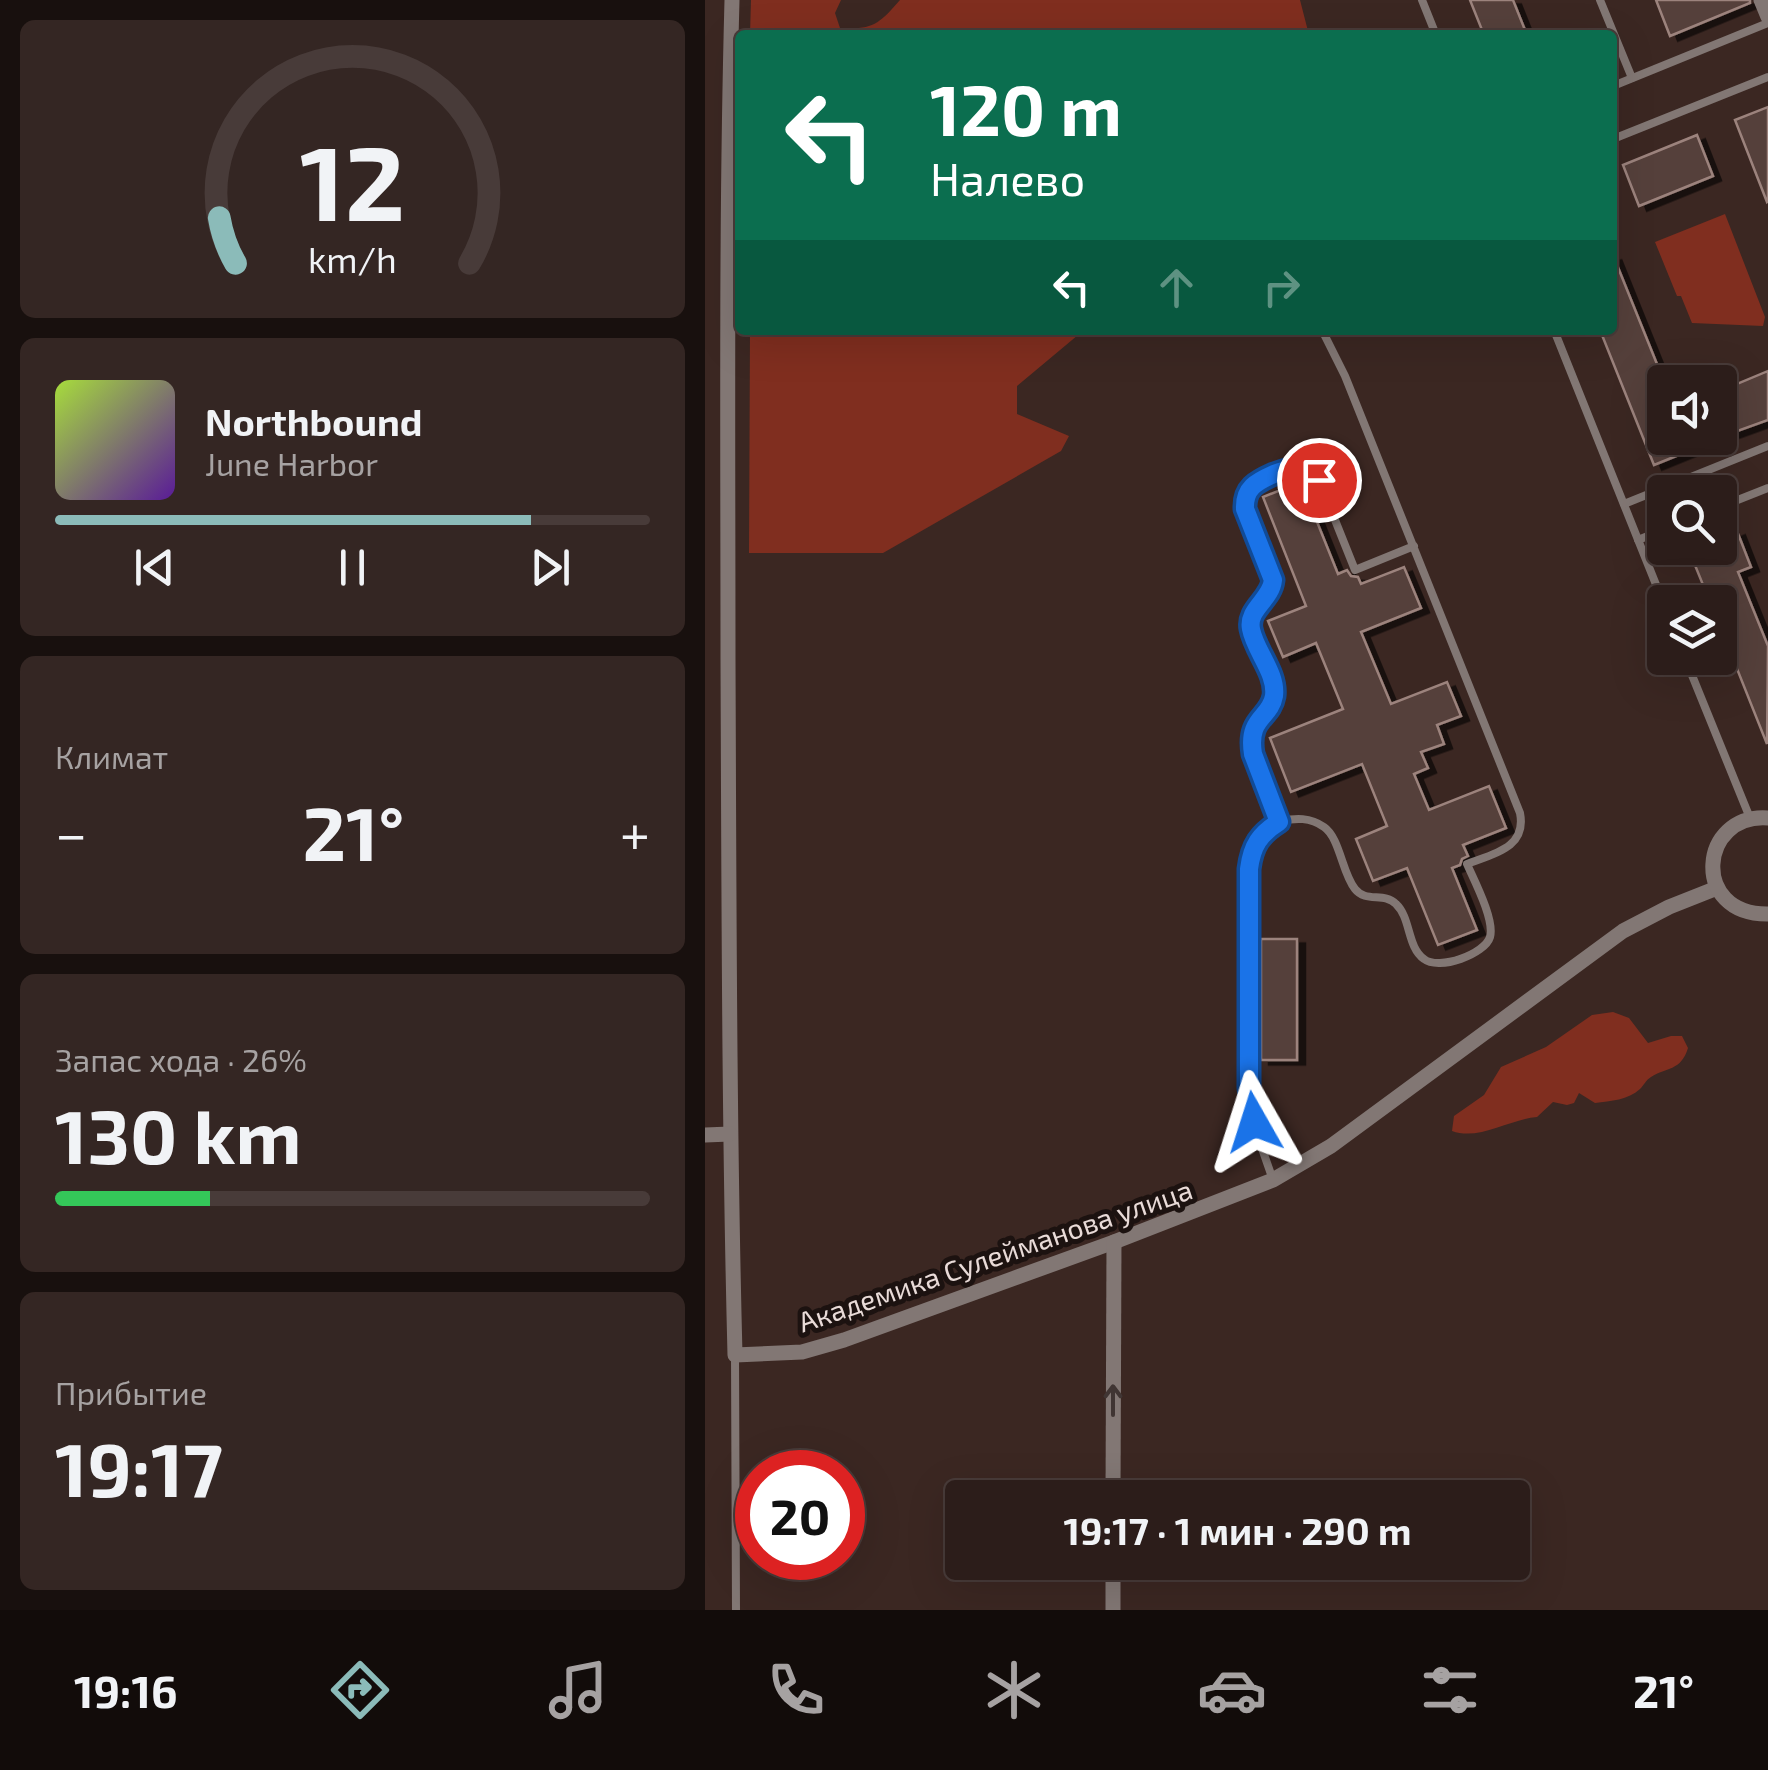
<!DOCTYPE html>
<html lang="ru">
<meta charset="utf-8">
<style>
:root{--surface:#2c1d1a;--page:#342623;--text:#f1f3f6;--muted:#a6a2a2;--line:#483b39;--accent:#8bbbb9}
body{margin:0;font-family:"Exo 2",sans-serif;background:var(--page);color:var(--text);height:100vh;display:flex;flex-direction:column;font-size:38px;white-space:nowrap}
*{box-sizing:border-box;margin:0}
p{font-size:32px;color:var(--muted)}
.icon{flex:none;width:55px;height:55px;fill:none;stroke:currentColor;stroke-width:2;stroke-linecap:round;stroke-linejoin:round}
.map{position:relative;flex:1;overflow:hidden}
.sheet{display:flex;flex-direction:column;gap:20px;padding:20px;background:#18100e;width:705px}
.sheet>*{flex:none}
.guide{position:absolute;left:30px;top:30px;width:882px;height:305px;border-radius:10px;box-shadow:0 10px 40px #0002,0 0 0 2px var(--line);background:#0b6e4f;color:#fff;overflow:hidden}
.controls{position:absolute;left:942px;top:365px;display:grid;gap:20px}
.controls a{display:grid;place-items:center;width:90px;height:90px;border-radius:10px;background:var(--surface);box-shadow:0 10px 40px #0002,0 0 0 2px var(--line);font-size:50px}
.speed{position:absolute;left:30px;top:1450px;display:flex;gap:20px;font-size:50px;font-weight:700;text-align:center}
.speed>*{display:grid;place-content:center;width:130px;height:130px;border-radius:50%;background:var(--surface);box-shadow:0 10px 40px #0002,0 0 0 2px var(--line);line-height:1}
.speed .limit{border:15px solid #d22;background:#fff;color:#111}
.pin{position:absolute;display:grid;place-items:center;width:85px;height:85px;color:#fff;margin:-42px;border:5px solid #fff;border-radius:50%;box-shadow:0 2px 10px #0007}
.me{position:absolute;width:110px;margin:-55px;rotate:354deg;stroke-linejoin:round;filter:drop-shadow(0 0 8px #0008)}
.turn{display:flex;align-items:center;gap:35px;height:210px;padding:0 30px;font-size:45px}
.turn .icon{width:130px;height:130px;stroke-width:2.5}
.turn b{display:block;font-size:70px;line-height:85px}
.lanes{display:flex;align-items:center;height:95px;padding:0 30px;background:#0003;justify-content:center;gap:50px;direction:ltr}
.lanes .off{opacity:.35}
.big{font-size:75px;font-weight:700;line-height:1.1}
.sheet .widget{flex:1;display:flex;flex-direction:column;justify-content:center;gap:15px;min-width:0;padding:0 35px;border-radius:15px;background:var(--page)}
.sheet .dial{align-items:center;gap:0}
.dial svg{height:260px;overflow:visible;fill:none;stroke:var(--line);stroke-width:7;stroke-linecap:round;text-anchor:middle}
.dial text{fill:var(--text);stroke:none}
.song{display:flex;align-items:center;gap:30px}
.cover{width:120px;height:120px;border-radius:15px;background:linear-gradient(135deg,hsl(80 70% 55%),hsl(270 70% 35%))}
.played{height:10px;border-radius:5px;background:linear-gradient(90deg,var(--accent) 80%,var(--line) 80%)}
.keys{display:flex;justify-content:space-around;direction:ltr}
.heat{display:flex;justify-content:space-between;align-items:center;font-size:55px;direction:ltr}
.charge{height:15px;border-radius:8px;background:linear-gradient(90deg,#34c759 26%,var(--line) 0)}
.trip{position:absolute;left:240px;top:1480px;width:585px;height:100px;border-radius:10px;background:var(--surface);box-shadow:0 10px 40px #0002,0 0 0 2px var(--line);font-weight:700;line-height:100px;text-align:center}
.tabs{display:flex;height:160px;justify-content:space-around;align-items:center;background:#120c0a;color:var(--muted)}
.tabs .icon{width:70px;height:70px}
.tabs .selected{color:var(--accent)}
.tabs b{font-size:45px;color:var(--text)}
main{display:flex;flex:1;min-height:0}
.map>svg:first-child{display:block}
.green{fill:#802e1f}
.building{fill:#553f3a;stroke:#9c837d;stroke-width:2.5;filter:url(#shadow)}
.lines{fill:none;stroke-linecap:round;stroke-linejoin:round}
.service{stroke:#827774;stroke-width:8}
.minor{stroke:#827774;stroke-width:15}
.oneway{stroke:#403533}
.route-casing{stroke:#114b97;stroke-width:25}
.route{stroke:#1a73e8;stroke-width:18}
.labels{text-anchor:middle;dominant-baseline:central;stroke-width:10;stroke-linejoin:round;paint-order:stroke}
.street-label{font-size:28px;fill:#e9dbd8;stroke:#1c1210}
</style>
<main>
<section class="sheet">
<div class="widget dial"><svg viewBox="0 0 100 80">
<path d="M14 69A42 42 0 1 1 86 69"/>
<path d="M14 69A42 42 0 0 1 9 55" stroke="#8bbbb9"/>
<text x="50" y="56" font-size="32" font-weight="700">12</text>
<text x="50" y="72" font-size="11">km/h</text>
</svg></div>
<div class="widget">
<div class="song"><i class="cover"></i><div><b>Northbound</b><p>June Harbor</p></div></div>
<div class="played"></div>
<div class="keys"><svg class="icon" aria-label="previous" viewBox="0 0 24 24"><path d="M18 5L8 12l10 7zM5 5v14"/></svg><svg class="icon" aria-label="pause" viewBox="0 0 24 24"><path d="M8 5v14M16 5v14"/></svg><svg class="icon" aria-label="next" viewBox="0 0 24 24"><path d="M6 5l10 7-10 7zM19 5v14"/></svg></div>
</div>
<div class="widget"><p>Климат</p>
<div class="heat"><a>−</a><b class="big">21°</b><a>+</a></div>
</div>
<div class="widget"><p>Запас хода · 26%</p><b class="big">130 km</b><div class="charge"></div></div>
<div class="widget"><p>Прибытие</p><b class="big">19:17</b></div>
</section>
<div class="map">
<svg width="1063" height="1610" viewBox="0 0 1063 1610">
<defs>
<filter id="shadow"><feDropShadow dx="8" dy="4.5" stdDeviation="0" flood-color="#0009"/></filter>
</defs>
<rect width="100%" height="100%" fill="#3b2722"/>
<!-- green -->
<g class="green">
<path d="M46,0H136L130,13L135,28C168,30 174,24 195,0H595L604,35H45Z"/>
<path d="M1020,214L1060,317L1058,326L987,323L976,296H972L950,242Z"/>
<path d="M45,330H379L312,386V414L364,436L356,451L178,553H44Z"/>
<path d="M908,1012L924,1018L943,1043L966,1036H977L983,1048C976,1071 962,1067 946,1077C940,1081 940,1084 935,1089C923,1100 906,1101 890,1103L874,1093L869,1103L862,1105L848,1102L832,1117C805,1119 774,1141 747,1131L749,1116L779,1095L796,1067L841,1047L887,1015Z"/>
</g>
<!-- building -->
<g class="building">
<path d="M765,0H808L822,35H779Z"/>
<path d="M951,0H1045V3L965,36Z"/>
<path d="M1063,107V201L1062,202L1030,120Z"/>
<path d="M992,135L1008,176L934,206L918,165Z"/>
<path d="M908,255L960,384V438H981L986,450L949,465L895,330H908Z"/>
<path d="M1063,371V420L1027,433L1015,403V391Z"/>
<path d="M596,482L633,574L642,570L646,576L653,577L656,584L699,567L716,608L656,632L686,704L742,682L756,716L732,725L739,744L716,752L723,768L709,774L724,810L784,786L801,828L758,845L763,856L757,859L755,865L747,868L772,930L733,945L702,868L668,881L651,839L682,826L657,764L586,792L565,738L638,709L611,643L578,657L563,621L601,606L558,497Z"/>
<path d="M1032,531L1046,567L1033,572L1063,646L1062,744L1015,626V602H1005L983,548H1015V538Z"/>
<rect x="556" y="939" width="36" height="121"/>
</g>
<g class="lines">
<!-- service -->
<g class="service">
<path d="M717,0L731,35"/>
<path d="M895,0L927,78"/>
<path d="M908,86L1063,23"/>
<path d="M908,139L1063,77"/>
<path d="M617,330L640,376L815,813C822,848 788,854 762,864C769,880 790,920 785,937C780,954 734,971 719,959C702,947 706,918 691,904C679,892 661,903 650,889C637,873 635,838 619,827C605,817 591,818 575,821L548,754C541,717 564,721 569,698C573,679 551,650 547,631C541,609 568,603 568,583C568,568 547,526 540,509C539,488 551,481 569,474C587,467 600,463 614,480L650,570L709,546"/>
<path d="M849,330L960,607"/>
<path d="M919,504L1063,446"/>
<path d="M1015,507L1063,488"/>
<path d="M933,540L960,529"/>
<path d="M980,658L1045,818"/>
<path d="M568,1180L554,1140L543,1088L544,869C547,845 555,834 575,821"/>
<path d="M30,1355L31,1610"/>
</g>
<!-- minor -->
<g class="minor">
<path d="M27,0C21,220 23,439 23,659C24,891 24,1123 30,1355L97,1352L139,1340L409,1242L568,1180L626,1146L918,931L964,907L1012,888"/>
<path d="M1056,0L1063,17"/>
<path d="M1063,818C994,813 985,915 1063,914"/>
<path d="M0,1135L25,1134"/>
<path d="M408,1498L409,1242"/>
<path d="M408,1610V1562"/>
</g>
</g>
<!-- one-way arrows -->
<defs><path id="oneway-shaft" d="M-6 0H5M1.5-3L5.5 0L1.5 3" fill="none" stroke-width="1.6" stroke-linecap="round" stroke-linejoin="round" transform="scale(2.5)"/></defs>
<use class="oneway" href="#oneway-shaft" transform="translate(408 1400) rotate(-90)"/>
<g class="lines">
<!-- route casing -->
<g class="route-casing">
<path id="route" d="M549,1122L544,1088V869C547,845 555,834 574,822L548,754C542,717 565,719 569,696C572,673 550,651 546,629C542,609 566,600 568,580L540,509C539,488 551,482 569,474C588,467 600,463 614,480"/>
</g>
<!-- route -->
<use href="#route" class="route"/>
</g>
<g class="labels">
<!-- street labels -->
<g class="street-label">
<text transform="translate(290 1255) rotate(-19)">Академика Сулейманова улица</text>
</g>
</g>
</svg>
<div class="controls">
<a><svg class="icon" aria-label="sound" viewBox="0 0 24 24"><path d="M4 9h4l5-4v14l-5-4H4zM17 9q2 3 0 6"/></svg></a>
<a><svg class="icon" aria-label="search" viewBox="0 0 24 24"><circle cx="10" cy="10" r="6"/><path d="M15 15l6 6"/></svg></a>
<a><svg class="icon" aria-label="layers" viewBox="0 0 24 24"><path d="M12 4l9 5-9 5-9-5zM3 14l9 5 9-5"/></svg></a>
</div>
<div class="speed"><div class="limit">20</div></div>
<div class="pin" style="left:614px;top:480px;background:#d93025"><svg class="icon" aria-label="arrive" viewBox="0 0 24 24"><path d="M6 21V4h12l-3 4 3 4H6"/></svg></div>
<svg class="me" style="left:549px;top:1122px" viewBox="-20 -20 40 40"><path d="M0-17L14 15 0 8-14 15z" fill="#1a73e8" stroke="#fff" stroke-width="4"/></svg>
<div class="trip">19:17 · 1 мин · 290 m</div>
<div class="guide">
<div class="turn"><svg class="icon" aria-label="left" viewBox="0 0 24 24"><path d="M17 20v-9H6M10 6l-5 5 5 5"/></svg><div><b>120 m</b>Налево</div></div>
<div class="lanes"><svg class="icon" aria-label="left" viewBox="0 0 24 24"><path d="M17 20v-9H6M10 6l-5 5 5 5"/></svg><svg class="icon off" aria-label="ahead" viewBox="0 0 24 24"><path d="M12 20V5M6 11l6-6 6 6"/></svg><svg class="icon off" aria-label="right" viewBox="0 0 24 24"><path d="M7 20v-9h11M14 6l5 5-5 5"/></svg></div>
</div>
</div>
</main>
<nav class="tabs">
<b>19:16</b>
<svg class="icon selected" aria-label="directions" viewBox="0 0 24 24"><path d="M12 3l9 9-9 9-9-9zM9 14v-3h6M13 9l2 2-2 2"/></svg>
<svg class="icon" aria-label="music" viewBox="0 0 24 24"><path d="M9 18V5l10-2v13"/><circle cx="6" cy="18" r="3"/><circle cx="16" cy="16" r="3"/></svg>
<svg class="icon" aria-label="phone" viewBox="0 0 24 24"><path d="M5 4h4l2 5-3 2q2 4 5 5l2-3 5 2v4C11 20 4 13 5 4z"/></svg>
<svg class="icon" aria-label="climate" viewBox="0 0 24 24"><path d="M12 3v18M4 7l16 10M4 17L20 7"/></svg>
<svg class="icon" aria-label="car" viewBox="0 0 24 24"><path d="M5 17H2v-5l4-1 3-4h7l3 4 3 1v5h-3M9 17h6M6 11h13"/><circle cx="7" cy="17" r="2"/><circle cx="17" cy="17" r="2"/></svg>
<svg class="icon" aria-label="filters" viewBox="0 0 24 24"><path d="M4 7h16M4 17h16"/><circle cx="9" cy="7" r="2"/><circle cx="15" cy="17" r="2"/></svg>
<b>21°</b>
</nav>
